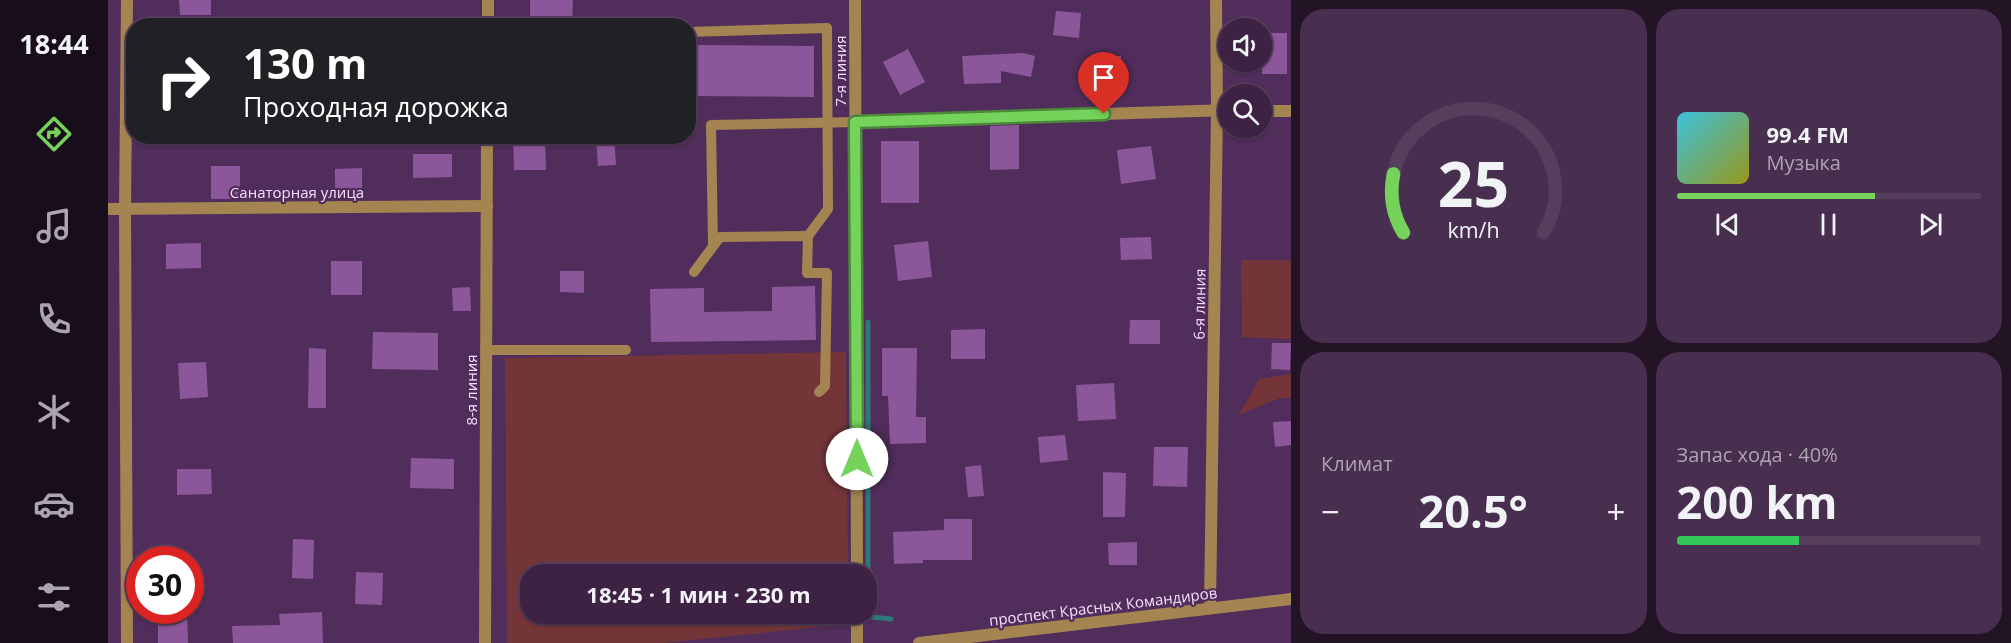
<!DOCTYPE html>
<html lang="ru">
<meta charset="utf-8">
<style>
:root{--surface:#3d2244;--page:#482f4f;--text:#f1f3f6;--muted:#ada4b2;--line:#563f5d;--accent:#75d25b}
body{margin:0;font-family:"Open Sans",sans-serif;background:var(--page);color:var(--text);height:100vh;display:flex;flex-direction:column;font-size:22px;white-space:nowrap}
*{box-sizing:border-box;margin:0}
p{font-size:20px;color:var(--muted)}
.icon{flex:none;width:33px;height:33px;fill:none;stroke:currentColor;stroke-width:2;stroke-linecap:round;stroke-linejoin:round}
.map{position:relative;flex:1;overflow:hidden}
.drawer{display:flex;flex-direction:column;gap:9px;padding:9px;background:#221325;width:720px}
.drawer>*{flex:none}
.top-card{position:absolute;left:18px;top:18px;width:570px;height:126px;border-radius:24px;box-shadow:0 2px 4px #0004,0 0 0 2px var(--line);background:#202124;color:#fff;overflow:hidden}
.controls{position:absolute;left:1110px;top:18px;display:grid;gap:12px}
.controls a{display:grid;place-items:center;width:54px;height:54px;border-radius:50%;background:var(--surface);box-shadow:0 2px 4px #0004,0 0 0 2px var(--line);font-size:30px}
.speed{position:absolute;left:18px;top:546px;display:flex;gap:12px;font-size:30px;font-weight:700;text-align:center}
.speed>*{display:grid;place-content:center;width:78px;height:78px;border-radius:50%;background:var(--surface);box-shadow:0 2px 4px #0004,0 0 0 2px var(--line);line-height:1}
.speed .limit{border:9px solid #d22;background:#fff;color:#111}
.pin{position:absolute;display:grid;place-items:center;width:51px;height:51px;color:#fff;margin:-62px -26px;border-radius:50% 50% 50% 0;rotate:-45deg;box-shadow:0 0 6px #0007}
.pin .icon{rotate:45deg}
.me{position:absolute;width:66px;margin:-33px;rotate:0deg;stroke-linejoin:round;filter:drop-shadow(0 0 4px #0008)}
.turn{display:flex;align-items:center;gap:21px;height:126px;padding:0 18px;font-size:27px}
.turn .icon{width:78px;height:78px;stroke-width:2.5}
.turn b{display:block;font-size:42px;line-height:51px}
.big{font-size:45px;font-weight:700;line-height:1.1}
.drawer .card{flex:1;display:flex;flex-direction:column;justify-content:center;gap:9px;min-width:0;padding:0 21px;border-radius:24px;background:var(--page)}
.drawer .dial{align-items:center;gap:0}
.dial svg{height:156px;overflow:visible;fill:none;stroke:var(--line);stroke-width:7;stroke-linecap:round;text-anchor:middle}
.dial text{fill:var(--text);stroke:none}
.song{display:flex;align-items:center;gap:18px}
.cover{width:72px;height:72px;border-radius:9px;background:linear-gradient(135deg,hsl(190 70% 55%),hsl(60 70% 35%))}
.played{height:6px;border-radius:3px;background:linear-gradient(90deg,var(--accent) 65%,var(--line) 65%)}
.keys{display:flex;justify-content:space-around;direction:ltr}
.heat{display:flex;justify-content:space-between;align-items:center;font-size:33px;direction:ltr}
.charge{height:9px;border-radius:4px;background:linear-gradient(90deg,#34c759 40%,var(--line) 0)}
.drawer .tiles{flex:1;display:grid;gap:9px;grid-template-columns:repeat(2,1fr)}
.trip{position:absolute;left:412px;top:564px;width:357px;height:60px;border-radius:24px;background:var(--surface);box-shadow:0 2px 4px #0004,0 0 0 2px var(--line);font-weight:700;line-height:60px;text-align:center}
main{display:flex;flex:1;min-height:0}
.tab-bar{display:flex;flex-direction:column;width:108px;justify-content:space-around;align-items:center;background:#180e1b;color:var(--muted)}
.tab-bar .icon{width:42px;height:42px}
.tab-bar .current{color:var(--accent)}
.tab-bar b{font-size:27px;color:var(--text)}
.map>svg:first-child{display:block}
.green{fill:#743538}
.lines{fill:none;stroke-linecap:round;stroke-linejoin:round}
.stream{stroke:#30777a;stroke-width:5}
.building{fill:#8c579a}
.service{stroke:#a48450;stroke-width:10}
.minor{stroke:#a48450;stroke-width:12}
.tertiary{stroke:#a48450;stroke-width:12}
.route-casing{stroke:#4c883b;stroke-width:15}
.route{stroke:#75d25b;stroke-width:10}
.labels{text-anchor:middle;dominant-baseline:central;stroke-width:4.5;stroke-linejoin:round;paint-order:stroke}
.street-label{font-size:15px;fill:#f4defa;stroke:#512d5b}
</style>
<main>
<nav class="tab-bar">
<b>18:44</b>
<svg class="icon current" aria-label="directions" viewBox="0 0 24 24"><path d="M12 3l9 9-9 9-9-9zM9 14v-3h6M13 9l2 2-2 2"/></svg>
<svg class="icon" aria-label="music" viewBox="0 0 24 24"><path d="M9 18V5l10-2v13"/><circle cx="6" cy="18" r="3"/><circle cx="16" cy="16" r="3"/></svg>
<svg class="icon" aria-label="phone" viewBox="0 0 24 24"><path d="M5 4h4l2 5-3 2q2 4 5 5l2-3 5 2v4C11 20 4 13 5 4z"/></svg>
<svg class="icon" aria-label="climate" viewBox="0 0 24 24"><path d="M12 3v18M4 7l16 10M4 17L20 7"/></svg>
<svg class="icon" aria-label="car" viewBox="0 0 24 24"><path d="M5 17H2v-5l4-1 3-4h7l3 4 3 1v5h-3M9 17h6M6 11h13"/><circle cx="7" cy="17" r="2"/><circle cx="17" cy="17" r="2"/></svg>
<svg class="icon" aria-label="filters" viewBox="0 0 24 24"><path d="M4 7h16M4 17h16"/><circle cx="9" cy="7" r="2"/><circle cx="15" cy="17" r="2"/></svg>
</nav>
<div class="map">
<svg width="1183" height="643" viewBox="0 0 1183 643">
<rect width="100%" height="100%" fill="#512d5b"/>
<!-- green -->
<g class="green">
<path d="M1133,260H1183V339L1134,337Z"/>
<path d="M738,352L740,574H423V614H740V624L555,643H399L397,358Z"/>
<path d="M1183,374V398H1172L1131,415L1151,379Z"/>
</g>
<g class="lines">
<!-- stream -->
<path class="stream" d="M760,322V603L764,617L783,619"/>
</g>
<!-- building -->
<g class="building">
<path d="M71,0H103V15H72Z"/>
<path d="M422,0H465L464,26H422Z"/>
<path d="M948,11L973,13L971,38L945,35Z"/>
<rect x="1154" y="33" width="25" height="41"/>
<path d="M580,45L706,46V97L580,96Z"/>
<path d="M800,49L817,82L792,95L775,62Z"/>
<path d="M915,53L927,56L923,77L893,71V83L856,84L854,56Z"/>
<path d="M1013,56L1014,93L983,94L982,57Z"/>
<path d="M911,125V169L882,170V126Z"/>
<path d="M405,136H437L438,170H406Z"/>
<path d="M488,136H506L508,165L490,166Z"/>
<rect x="773" y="141" width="38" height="62"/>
<path d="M1043,146L1048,179L1013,184L1009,150Z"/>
<path d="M305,154H344V177L305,178Z"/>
<rect x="103" y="166" width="29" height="33"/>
<path d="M254,168V192H227V169Z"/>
<path d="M1043,237L1044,259L1013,260L1012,238Z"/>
<path d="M820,241L824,277L790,281L786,245Z"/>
<path d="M93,243V268L58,269V244Z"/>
<rect x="223" y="261" width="31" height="34"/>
<path d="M452,271H476V293L452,292Z"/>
<path d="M707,286L708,340L543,342L542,289L596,288V312L664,311V287Z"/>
<path d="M362,287L363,311H345L344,288Z"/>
<path d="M1022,320H1052V344H1021Z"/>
<path d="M877,329V359H843V330Z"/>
<path d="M265,332L330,333V370L264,369Z"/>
<path d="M1164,343H1183L1182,370L1163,369Z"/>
<path d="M201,348L218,349V408H200Z"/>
<path d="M774,348H809L808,417H818V443L782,444L780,396H774Z"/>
<path d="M98,362L100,397L72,399L70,363Z"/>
<path d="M1006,383L1008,419L970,421L968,385Z"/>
<path d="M1183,421V445L1167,447L1165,422Z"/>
<path d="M957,435L960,460L932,463L930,437Z"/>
<path d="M1046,447H1080L1079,487L1045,486Z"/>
<path d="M303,458L346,459V489L302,488Z"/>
<path d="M873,465L876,496L860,497L857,467Z"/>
<path d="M69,469H103L104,494L69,495Z"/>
<path d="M995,472L1018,473L1017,517H995Z"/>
<path d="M836,519H864V560H815V563L786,564L785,532L836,530Z"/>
<path d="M185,539L206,540L205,579L184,578Z"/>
<path d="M1029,542V565H1001L1000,543Z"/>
<path d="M248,572L275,573L274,605L247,604Z"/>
<path d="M50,610H79L80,643H50Z"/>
<path d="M214,612L215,643H125L124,626L172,625L171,614Z"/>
</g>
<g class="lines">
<!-- service -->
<g class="service">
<path d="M580,32L719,28L720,209L700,236"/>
<path d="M605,245L603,125L747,122"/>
<path d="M586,272L612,237L700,236L699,273H719L717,386L711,392"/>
<path d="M378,350H518"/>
</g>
<!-- minor -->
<g class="minor">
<path d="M19,0L17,209L19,643"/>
<path d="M747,0L749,574"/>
<path d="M380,26V0"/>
<path d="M1154,111H1183"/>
<path d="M747,122L1120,110"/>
<path d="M0,209L379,206"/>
<path d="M1102,608L1109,109L1108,0"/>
<path d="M377,643L379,136"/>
<path d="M749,643V614"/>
</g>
<!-- tertiary -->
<path class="tertiary" d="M811,643L1183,599"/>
</g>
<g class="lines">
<!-- route casing -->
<g class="route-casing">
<path id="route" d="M749,459L747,122L996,114"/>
</g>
<!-- route -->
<use href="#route" class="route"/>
</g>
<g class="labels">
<!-- street labels -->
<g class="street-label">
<text transform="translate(732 71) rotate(-90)">7-я линия</text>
<text x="189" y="192">Санаторная улица</text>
<text transform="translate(1091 304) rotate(-89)">6-я линия</text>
<text transform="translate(363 390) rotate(-90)">8-я линия</text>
<text transform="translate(995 606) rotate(-7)">проспект Красных Командиров</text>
</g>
</g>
</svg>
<div class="controls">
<a><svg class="icon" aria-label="sound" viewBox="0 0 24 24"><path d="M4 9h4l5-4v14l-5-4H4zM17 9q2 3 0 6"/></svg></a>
<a><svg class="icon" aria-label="search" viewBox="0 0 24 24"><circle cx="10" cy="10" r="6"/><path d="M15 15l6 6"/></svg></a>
</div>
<div class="speed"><div class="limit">30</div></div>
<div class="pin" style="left:996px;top:114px;background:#d93025"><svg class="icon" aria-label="arrive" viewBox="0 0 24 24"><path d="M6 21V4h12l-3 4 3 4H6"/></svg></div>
<svg class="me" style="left:749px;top:459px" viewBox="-20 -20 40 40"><circle r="19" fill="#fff"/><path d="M0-13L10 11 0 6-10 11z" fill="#75d25b"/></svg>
<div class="trip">18:45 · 1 мин · 230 m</div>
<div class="top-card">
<div class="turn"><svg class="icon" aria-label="right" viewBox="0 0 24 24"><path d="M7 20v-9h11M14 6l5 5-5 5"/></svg><div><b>130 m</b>Проходная дорожка</div></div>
</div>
</div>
<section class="drawer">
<div class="tiles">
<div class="card dial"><svg viewBox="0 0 100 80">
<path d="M14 69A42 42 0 1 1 86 69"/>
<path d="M14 69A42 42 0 0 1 9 39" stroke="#75d25b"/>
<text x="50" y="56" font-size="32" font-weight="700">25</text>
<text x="50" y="72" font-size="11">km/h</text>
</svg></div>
<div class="card">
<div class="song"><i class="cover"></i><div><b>99.4 FM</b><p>Музыка</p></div></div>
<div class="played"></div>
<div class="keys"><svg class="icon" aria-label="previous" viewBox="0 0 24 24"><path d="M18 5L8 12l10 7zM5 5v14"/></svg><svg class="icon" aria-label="pause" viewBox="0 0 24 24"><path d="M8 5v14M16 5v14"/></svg><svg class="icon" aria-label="next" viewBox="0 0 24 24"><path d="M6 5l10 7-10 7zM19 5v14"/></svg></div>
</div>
<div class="card"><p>Климат</p>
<div class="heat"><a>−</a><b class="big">20.5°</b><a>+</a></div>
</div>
<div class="card"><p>Запас хода · 40%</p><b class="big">200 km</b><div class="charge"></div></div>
</div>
</section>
</main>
